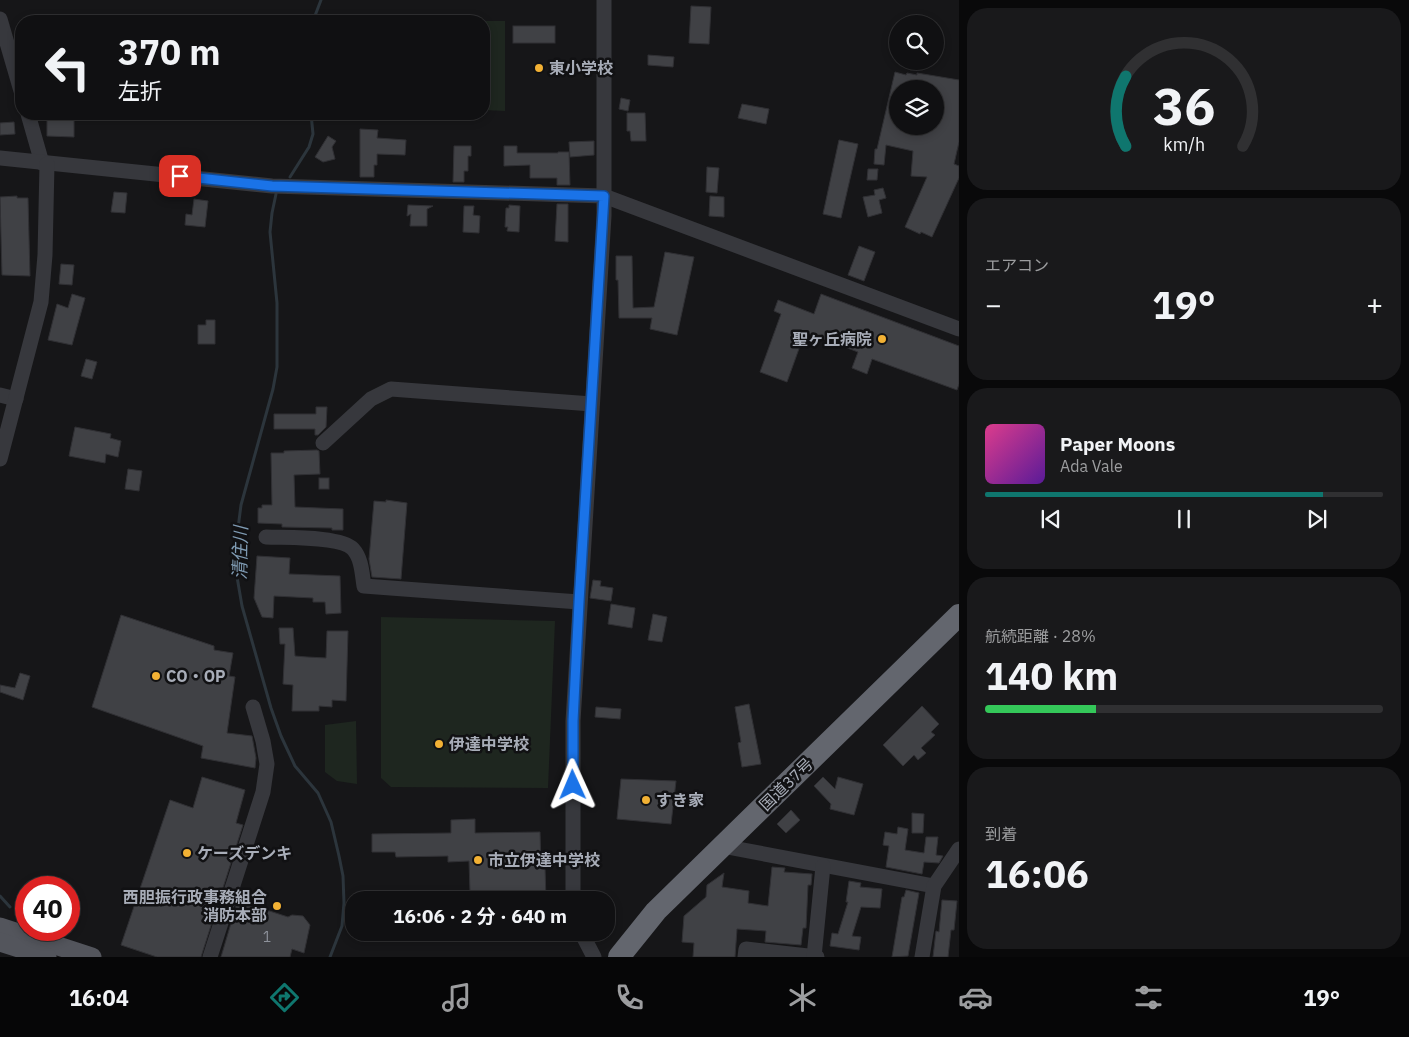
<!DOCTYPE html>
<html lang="ja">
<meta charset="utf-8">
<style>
:root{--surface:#101012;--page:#19191b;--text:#f1f3f6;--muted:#9c9d9f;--line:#303032;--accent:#0f766e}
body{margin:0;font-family:"IBM Plex Sans","Noto Sans JP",sans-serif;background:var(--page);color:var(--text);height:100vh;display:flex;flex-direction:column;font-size:19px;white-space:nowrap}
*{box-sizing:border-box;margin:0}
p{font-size:16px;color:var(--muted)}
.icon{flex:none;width:28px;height:28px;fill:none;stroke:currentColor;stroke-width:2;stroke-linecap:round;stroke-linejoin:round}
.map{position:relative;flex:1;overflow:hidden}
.details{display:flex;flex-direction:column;gap:8px;padding:8px;background:#09090a;width:450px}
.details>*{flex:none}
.top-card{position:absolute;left:15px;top:15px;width:475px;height:105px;border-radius:20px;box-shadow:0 2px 8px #0003,0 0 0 1px var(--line);background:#101012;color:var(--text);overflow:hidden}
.tools{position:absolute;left:889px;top:15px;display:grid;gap:10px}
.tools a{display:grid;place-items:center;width:55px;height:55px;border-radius:50%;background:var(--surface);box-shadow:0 2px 8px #0003,0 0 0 1px var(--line);font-size:25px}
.speed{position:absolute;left:15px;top:876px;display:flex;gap:10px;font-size:25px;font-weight:700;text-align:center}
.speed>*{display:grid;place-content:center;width:65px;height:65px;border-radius:50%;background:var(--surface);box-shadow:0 2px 8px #0003,0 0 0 1px var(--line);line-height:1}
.speed .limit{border:8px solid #d22;background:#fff;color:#111}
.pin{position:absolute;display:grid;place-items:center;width:42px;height:42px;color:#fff;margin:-21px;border-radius:10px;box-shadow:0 2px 8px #0006}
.me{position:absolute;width:55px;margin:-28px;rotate:359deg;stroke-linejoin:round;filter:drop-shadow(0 0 4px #0008)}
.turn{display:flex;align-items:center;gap:18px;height:105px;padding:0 20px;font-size:22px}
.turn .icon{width:65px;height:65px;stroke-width:2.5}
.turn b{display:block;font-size:35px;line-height:42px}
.big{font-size:38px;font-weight:700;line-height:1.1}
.details .widget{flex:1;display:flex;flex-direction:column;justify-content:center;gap:8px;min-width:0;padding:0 18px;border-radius:20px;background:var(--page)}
.details .dial{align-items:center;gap:0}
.dial svg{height:130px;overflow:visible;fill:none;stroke:var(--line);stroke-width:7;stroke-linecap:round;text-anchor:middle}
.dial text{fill:var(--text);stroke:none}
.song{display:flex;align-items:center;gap:15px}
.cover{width:60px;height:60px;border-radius:8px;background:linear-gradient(135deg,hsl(330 70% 55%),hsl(270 70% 35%))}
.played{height:5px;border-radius:2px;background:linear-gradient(90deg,var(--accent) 85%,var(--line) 85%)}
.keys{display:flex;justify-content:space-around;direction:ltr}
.heat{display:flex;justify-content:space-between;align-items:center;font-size:28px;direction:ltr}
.charge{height:8px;border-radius:4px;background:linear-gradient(90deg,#34c759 28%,var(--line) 0)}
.trip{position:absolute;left:345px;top:891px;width:270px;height:50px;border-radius:20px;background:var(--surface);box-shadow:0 2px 8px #0003,0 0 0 1px var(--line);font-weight:700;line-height:50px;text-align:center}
.tabs{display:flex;height:80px;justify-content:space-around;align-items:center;background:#060607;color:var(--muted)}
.tabs .icon{width:35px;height:35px}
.tabs .selected{color:var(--accent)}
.tabs b{font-size:22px;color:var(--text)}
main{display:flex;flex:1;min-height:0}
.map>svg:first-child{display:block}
.green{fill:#1e261f}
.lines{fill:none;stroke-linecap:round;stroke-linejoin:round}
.stream{stroke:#2c353c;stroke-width:3}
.building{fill:#404145;stroke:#303034;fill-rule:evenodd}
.minor{stroke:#37383d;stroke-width:15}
.major{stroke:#53555c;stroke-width:19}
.highway{stroke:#63666e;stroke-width:22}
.route-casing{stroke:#114b97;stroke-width:12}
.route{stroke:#1a73e8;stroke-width:9}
.poi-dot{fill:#f2b134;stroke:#111113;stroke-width:2}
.labels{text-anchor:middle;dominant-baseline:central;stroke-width:5;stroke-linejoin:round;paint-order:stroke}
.number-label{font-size:14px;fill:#8e929b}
.poi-label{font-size:16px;font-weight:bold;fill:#a8adb8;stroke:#111113;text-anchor:start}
.street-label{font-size:16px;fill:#a8adb8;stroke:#111113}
.water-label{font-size:18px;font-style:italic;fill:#7f9bb3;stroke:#111113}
</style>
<main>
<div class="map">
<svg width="959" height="957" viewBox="0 0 959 957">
<rect width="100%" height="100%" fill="#161618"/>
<!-- green -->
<g class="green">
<path d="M483,21H505V111L484,110Z"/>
<path d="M381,617L555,621L548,788L391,787L381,778Z"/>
<path d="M356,721L357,784L337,781L325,772V725Z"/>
</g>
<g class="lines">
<!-- stream -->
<g class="stream">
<path d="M313,21L321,0"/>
<path d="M290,177L309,147L313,134L311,114"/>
<path d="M276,194L272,213L270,232L277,303V367L273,389L241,505L236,544V571L242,606L271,708L281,736L295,766L318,793L331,822L339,856L343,876L344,903L342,926L330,957"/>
<path d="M0,896L10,907"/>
</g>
</g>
<!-- building -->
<g class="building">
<path d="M691,6L711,7L709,44L689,43Z"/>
<rect x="513" y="26" width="42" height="17"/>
<path d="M648,55L674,57L673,67L648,65Z"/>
<path d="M895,72L906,75L907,73L917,75V73L959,80V142L954,164L959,166V178L932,237L921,232L920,234L905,227L927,177L911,176L913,151L886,145L884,165L874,164L875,149H877ZM898,89H935V126H898Z"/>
<path d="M621,98L630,100L628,111L619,109Z"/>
<path d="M742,104L769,109L766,124L738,118Z"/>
<path d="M627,113H645L646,141H631L630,131H627Z"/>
<path d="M47,114H74V137L47,136Z"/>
<path d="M14,122L15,134L0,135V123Z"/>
<path d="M360,129L378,130L377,138L406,140L405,155L377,154V165H374V177H360Z"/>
<path d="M328,136L336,141L332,147L335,159L323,162L315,157Z"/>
<path d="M839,140L858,144L841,218L823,214Z"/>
<path d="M594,141V155L570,157L569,142Z"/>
<path d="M454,146H471V156H468V171H464V182H453Z"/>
<path d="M504,146H517V153H558V152H569L570,185H557V178H530V165L504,166Z"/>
<path d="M707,167L719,168L717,193L706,192Z"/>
<path d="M868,169H878L877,180H867Z"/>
<path d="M883,188L886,198L879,200L882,213L868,217L863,197L875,195L874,190Z"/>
<path d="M114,192L127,193L125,213L111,212Z"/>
<path d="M17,196V198H28L30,276L2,275L0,197Z"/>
<path d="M710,196L724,197V217L709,216Z"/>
<path d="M194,199L208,201L205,227L185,225L186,214L192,215Z"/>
<path d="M557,204H568V242L555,241Z"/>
<path d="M408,205L433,206L427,209V226H410L411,214L407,216Z"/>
<path d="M509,205L520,206L519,232L507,231L508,227H505L506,208H509Z"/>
<path d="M464,206H474L473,215L480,216L479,233L463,232Z"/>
<path d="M859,246L875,252L864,281L848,275Z"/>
<path d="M665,252L694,257L677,335L650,329L652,318H619L618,280H616V256H632L633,308L654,307Z"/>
<path d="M61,264L74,265L72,285L59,284Z"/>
<path d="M72,294L85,298L72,345L48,340L57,304L68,308Z"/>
<path d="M821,294L959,346V384L957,390L872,359L867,374L852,368L858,352L805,332L787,382L760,372L781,314L774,311L778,300L814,314Z"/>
<path d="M206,320H215V344H198V325H206Z"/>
<path d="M86,359L97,362L92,379L81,376Z"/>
<path d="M316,407H327L326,427L318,435H315V429H274V414H316Z"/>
<path d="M75,427L111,434L110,438L121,441L118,457L106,454L105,463L69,456Z"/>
<path d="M317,450L319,451L320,474L294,475L295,507L343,509V530H332V528L282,527V524L258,523V508H262V505H272L271,453H284V451Z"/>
<path d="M128,469L142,471L139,491L125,489Z"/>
<rect x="319" y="478" width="10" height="11"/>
<path d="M386,500L407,503L401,579L372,577L369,559L374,501L386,502Z"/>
<path d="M257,556L290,558L289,574L340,576L341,613L326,614L325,602H313V598L274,596L273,618L262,617L254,598Z"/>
<path d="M593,580L601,581L600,586L613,588L611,601L590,598Z"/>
<path d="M611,604L635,608L632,628L608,624Z"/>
<path d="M653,614L667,617L662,642L648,640Z"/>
<path d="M121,615L214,646V650L233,653L229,676L235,677L227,733L252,736L256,758L255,768L201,758L203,746L92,707Z"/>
<path d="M279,628H293L295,656L307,657L326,658L327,631H348L346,701L332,700V707L319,706V711H292L293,685L283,684L285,644H280Z"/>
<path d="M20,673L30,676L23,700L0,692V685L15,688Z"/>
<path d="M749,704L761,764L742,767L738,743L741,742L735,707Z"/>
<path d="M922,706L939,724L931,732L935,735L921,748L926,753L918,760L914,755L903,766L883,745Z"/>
<path d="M596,707L621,709L620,719L595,717Z"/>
<path d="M202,777L245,790L236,823L243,825L201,957H157L121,945L170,800L193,808Z"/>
<path d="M823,777L835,789L838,777L863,784L854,815L830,809L831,804L814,786Z"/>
<path d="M621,779L676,781L671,824L617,819Z"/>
<path d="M791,810L800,820L786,833L777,824Z"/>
<path d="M912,813L924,814L923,833H912Z"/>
<path d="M475,819V833L540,832L541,868H545L546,900H499L498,891L470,892L469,861L448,862V856L396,857L395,852H372V834L451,833V820Z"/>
<path d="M898,827L908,829L905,850L924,853L926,837H938L936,855L943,856L939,863L924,862L922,874L886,867L889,846L883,845L885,832L897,834Z"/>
<path d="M772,867L785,868L784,872L812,874L811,885H808L806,928H803L801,945L765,942L766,931L737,929L735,957H693L694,943L682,942L684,916L706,897L707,885L724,873L722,887L749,891L748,903L768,906Z"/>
<path d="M849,881L861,883L860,887L882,889L880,908L861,907L852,936L861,937L859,950L830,946L832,933L838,934L848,902H846Z"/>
<path d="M906,890L919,893L908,956L892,957L902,897H904Z"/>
<path d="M942,900L957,901L954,930H951L948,957H933L936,931L939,932Z"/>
<path d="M237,903L245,906L248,904L288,917L292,915L303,916L310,925L304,953L292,949L290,957H221Z"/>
</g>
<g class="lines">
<!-- minor -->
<g class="minor">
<path d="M0,19L21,91"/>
<path d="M28,114L42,163"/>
<path d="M0,158L272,186L604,196L959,329"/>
<path d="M0,395L16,399"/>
<path d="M323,443L371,399L391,389L592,404"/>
<path d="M0,459L41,302L45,255L47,164"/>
<path d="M266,537C286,538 341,536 353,549C362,559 362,574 364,586L579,602"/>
<path d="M722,846L934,886"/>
<path d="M573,900V721L604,216V0"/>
<path d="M581,932L594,957"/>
<path d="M210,957L263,792L267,764L263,741L253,707"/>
<path d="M745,957L746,949L817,957"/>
<path d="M814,957L823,866"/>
<path d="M922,957L934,886L959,849"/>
</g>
<!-- major -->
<g class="major">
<path d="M0,927L92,957"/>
<path d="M0,942L47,957"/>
</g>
<!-- highway -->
<path class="highway" d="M619,957L656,911L959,615"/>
</g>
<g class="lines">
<!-- route casing -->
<g class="route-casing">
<path id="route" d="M180,176L272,186L604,196L579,602L573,721V785"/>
</g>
<!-- route -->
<use href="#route" class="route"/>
</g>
<!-- markers -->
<g class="poi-dot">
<circle cx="539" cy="68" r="5"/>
<circle cx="882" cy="339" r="5"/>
<circle cx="156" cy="676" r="5"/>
<circle cx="439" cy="744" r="5"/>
<circle cx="646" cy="800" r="5"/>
<circle cx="187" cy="853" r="5"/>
<circle cx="478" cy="860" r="5"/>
<circle cx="277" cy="906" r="5"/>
</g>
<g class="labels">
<!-- number labels -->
<g class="number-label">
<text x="267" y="937">1</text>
</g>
<!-- poi labels -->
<g class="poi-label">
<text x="549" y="68">東小学校</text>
<text x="872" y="339" text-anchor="end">聖ヶ丘病院</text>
<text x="166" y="676">CO・OP</text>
<text x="449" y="744">伊達中学校</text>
<text x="656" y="800">すき家</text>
<text x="197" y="853">ケーズデンキ</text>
<text x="488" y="860">市立伊達中学校</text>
<text x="267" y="897" text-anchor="end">西胆振行政事務組合<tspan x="267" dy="18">消防本部</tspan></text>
</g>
<!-- street labels -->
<g class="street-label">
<text transform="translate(786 784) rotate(-44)">国道37号</text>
</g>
<!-- water labels -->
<g class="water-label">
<text transform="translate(240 553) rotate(-89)">清住川</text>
</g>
</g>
</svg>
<div class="tools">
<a><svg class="icon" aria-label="search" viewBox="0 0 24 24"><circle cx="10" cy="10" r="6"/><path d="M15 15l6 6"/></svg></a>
<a><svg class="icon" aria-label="layers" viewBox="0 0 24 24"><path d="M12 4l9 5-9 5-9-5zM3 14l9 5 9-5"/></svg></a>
</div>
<div class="speed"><div class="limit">40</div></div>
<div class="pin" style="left:180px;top:176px;background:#d93025"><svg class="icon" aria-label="arrive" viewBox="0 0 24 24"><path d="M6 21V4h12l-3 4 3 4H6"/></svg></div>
<svg class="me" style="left:573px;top:785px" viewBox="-20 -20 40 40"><path d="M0-17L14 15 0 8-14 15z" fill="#1a73e8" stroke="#fff" stroke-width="4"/></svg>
<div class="trip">16:06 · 2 分 · 640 m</div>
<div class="top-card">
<div class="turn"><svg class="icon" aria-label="left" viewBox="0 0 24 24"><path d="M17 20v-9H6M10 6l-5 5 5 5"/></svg><div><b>370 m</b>左折</div></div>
</div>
</div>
<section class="details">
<div class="widget dial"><svg viewBox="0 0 100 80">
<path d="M14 69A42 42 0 1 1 86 69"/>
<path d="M14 69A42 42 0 0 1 14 26" stroke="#0f766e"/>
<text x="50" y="56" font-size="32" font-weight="700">36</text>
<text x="50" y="72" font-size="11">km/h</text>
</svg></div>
<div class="widget"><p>エアコン</p>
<div class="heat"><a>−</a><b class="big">19°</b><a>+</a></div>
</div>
<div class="widget">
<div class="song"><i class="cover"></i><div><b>Paper Moons</b><p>Ada Vale</p></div></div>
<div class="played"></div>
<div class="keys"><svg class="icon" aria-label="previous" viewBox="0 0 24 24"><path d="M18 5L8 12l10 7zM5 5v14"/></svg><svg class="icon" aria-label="pause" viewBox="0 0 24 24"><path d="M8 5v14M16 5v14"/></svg><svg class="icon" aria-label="next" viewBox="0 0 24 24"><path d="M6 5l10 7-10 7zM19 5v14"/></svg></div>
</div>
<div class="widget"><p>航続距離 · 28%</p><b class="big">140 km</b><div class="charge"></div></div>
<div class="widget"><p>到着</p><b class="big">16:06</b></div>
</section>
</main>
<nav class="tabs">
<b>16:04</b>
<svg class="icon selected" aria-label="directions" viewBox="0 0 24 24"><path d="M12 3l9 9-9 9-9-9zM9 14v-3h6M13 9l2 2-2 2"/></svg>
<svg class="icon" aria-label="music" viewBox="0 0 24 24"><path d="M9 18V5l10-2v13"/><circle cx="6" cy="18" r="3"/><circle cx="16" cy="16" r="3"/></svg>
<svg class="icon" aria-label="phone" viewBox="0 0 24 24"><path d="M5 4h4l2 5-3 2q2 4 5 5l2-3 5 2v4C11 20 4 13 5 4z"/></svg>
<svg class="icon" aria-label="climate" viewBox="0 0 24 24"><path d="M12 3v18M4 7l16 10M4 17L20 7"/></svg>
<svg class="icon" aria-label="car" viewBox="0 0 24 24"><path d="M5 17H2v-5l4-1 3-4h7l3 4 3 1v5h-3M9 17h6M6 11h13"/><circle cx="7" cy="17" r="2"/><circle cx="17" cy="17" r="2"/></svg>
<svg class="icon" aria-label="filters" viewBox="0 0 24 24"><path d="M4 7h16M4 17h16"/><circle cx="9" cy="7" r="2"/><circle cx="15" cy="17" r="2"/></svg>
<b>19°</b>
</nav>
